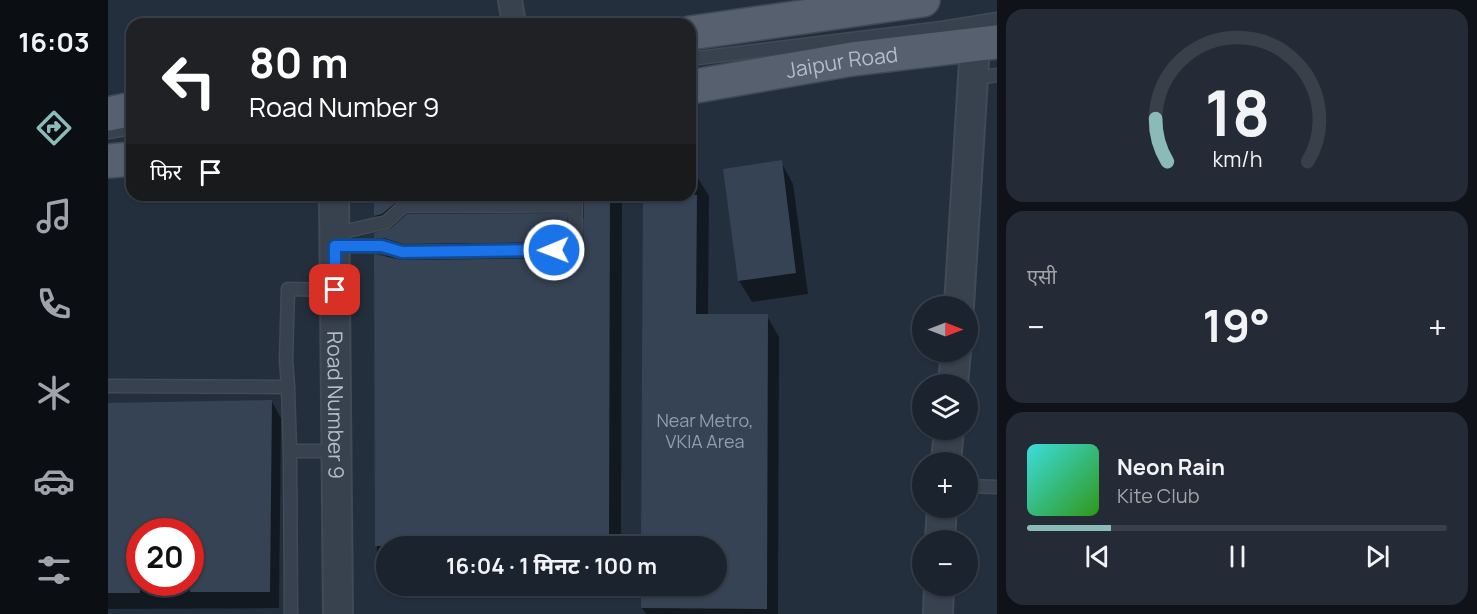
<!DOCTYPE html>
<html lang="hi">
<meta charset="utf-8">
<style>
:root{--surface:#1b232e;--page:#242b36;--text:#f1f3f6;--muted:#a0a4aa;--line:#39404a;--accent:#8bbbb9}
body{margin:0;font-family:Manrope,"Noto Sans Devanagari",sans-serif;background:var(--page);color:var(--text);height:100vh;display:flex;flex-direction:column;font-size:22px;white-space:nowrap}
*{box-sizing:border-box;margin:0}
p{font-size:20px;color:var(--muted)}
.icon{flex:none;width:33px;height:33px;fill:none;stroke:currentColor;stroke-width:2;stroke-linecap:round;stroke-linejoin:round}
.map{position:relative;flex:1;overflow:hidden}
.details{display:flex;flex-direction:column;gap:9px;padding:9px;background:#0f1319;width:480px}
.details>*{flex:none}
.top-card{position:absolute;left:18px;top:18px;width:570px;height:183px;border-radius:18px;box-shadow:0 2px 4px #0004,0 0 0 2px var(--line);background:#202124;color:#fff;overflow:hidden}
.needle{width:39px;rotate:90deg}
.buttons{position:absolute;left:804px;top:296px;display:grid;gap:12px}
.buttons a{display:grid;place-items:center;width:66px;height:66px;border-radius:50%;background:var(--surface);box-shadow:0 2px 4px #0004,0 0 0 2px var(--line);font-size:30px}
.speed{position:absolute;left:18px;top:518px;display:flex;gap:12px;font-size:30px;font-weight:700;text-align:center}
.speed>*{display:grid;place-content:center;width:78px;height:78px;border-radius:50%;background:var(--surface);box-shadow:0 2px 4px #0004,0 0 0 2px var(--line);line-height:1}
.speed .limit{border:9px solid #d22;background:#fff;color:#111}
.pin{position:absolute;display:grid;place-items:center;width:51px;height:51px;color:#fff;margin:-26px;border-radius:12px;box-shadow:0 3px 9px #0006}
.me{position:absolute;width:66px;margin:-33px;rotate:269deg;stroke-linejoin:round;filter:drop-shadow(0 0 4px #0008)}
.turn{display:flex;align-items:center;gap:21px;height:126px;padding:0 24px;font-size:27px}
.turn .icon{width:78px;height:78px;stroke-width:2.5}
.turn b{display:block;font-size:42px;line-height:51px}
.then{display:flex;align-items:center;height:57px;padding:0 24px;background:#0003;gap:12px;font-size:22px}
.big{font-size:45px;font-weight:700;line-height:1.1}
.details .widget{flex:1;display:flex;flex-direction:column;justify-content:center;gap:9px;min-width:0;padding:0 21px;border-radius:18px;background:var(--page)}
.details .dial{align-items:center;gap:0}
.dial svg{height:156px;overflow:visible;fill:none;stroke:var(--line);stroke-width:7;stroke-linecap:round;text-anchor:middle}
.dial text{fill:var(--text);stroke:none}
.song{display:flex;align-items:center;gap:18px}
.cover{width:72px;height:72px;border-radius:9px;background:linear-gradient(135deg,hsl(180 70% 55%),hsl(110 70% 35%))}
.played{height:6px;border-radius:3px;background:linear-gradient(90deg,var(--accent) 20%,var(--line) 20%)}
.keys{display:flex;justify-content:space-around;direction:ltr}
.heat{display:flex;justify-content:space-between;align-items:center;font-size:33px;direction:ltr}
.trip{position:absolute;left:268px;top:536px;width:351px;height:60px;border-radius:30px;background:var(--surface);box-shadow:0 2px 4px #0004,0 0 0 2px var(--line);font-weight:700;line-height:60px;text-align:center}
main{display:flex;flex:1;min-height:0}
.tabs{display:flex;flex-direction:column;width:108px;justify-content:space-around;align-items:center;background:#0b0e12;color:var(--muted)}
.tabs .icon{width:42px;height:42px}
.tabs .current{color:var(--accent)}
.tabs b{font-size:27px;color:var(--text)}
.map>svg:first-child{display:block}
.shadow{fill:#0007;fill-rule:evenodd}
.building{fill:#364354}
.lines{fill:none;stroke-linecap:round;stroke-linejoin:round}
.service-casing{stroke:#414a57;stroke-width:15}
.minor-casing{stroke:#414a57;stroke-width:26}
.tertiary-casing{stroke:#414a57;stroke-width:32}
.primary-casing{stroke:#414a57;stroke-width:36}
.service{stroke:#38414e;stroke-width:12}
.minor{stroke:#38414e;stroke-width:22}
.tertiary{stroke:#38414e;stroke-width:28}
.primary{stroke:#56606e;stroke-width:33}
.route-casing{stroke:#114b97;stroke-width:15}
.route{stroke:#1a73e8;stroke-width:10}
.labels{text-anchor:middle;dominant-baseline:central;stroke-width:6;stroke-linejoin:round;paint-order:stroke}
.number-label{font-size:18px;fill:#929caa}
.street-label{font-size:21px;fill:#b4bcc9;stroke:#1d2633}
</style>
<main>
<nav class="tabs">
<b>16:03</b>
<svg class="icon current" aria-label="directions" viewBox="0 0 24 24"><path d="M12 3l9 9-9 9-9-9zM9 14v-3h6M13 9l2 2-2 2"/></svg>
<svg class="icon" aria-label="music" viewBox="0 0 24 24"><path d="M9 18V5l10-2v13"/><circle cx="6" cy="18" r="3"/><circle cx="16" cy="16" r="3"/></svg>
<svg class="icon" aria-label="phone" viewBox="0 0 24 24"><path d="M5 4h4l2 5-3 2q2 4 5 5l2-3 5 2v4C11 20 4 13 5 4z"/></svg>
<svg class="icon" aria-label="climate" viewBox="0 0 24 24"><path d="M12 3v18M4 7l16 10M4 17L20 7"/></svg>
<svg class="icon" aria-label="car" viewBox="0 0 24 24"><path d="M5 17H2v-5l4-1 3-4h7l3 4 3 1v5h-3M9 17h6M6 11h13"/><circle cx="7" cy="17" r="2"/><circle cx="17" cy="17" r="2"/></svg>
<svg class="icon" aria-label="filters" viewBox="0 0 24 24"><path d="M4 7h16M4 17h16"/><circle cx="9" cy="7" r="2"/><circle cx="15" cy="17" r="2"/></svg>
</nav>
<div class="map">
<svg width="889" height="614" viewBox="0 0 889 614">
<rect width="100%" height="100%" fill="#242f3e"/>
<!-- shadow -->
<g class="shadow">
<path d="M673,162L685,184L700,294L644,302L631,281Z"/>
<path d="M582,175H588L601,196L600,315L659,316L671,337L670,614H538L534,608V585H609V546H535L537,195H582Z"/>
<path d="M267,195H514L513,546H279V585H513V594H281L269,573L267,256L280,259L267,237L276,232L267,216ZM460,218H477V251L471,262V236Z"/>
<path d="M164,402L173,418L171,608L0,609V404ZM32,531H82V582H32Z"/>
</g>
<!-- building -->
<g class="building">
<path d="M674,160L688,273L630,281L615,169Z"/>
<path d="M266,195H502L501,546H267L266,254L294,260L468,258L472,257L475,251L476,205L475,200L468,197L296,198L291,200L274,214L266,216Z"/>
<path d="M535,195H589L588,314H660L659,609L533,608V585H609V546H533Z"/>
<path d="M460,213L459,242L295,244L276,238H266V233L283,228L299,214Z"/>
<path d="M164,400L162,592H82V531H32V593H0V403Z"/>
</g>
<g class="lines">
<!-- service casing -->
<g class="service-casing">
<g id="service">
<path d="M582,59L834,28L889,19"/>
<path d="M865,79L889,75"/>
<path d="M0,132L24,128"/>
<path d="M226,234L278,222L296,206L468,205L467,250L294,252L274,246H227"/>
<path d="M0,386L180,387L178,359L180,289L227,290"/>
<path d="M180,387L182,451H228"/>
<path d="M182,451L183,614"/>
<path d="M860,486L889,487"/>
</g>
</g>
<!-- minor casing -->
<g class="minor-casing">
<path id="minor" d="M402,0L406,24"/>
</g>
<!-- tertiary casing -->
<g class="tertiary-casing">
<g id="tertiary">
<path id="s1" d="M226,195L230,614"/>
<path d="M851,306L867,45"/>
<path d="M845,384L848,351"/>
<path d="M838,462L841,429"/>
<path d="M832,540L834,507"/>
<path d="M830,614L831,585"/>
</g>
</g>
<!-- primary casing -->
<g class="primary-casing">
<g id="primary">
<path d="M582,33L815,0"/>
<path id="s2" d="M582,87L744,59L889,42"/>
<path d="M0,114L24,109"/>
<path d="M0,161L24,159"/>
</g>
</g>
<!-- service -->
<use href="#service" class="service"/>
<!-- minor -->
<use href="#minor" class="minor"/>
<!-- tertiary -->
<use href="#tertiary" class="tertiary"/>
<!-- primary -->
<use href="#primary" class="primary"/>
</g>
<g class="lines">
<!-- route casing -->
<g class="route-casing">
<path id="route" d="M227,290V246H274L294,252L446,250"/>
</g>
<!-- route -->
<use href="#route" class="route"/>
</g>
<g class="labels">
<!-- number labels -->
<g class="number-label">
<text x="597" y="420">Near Metro,<tspan x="597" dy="21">VKIA Area</tspan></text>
</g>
<!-- street labels -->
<g class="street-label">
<text stroke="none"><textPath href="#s2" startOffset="154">Jaipur Road</textPath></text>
<text stroke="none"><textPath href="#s1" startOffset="210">Road Number 9</textPath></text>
</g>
</g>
</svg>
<div class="buttons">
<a><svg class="needle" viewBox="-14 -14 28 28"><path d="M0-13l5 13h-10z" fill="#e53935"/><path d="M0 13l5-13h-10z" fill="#a0a4aa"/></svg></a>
<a><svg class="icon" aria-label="layers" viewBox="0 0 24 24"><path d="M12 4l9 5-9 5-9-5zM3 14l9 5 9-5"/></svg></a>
<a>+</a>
<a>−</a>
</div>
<div class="speed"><div class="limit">20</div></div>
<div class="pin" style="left:227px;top:290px;background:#d93025"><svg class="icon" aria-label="arrive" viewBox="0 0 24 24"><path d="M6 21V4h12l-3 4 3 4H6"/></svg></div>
<svg class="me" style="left:446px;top:250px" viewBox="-20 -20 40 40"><circle r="17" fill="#1a73e8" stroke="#fff" stroke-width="3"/><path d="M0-11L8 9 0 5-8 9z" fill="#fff"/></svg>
<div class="trip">16:04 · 1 मिनट · 100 m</div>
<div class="top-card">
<div class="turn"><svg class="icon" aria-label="left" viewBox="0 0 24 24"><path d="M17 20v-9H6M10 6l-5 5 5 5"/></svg><div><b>80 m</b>Road Number 9</div></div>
<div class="then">फिर<svg class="icon" aria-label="arrive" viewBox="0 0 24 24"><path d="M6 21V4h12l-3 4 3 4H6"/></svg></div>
</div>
</div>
<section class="details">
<div class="widget dial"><svg viewBox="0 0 100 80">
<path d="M14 69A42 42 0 1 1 86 69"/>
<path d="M14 69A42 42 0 0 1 8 47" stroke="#8bbbb9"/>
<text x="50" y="56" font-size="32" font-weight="700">18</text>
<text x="50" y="72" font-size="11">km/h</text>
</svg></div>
<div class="widget"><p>एसी</p>
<div class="heat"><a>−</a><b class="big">19°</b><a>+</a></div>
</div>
<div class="widget">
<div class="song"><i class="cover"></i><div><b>Neon Rain</b><p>Kite Club</p></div></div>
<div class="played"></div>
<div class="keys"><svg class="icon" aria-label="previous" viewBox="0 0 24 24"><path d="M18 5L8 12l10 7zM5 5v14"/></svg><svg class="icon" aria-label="pause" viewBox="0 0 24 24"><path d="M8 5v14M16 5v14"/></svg><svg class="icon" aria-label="next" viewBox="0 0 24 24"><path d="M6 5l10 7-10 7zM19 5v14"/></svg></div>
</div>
</section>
</main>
